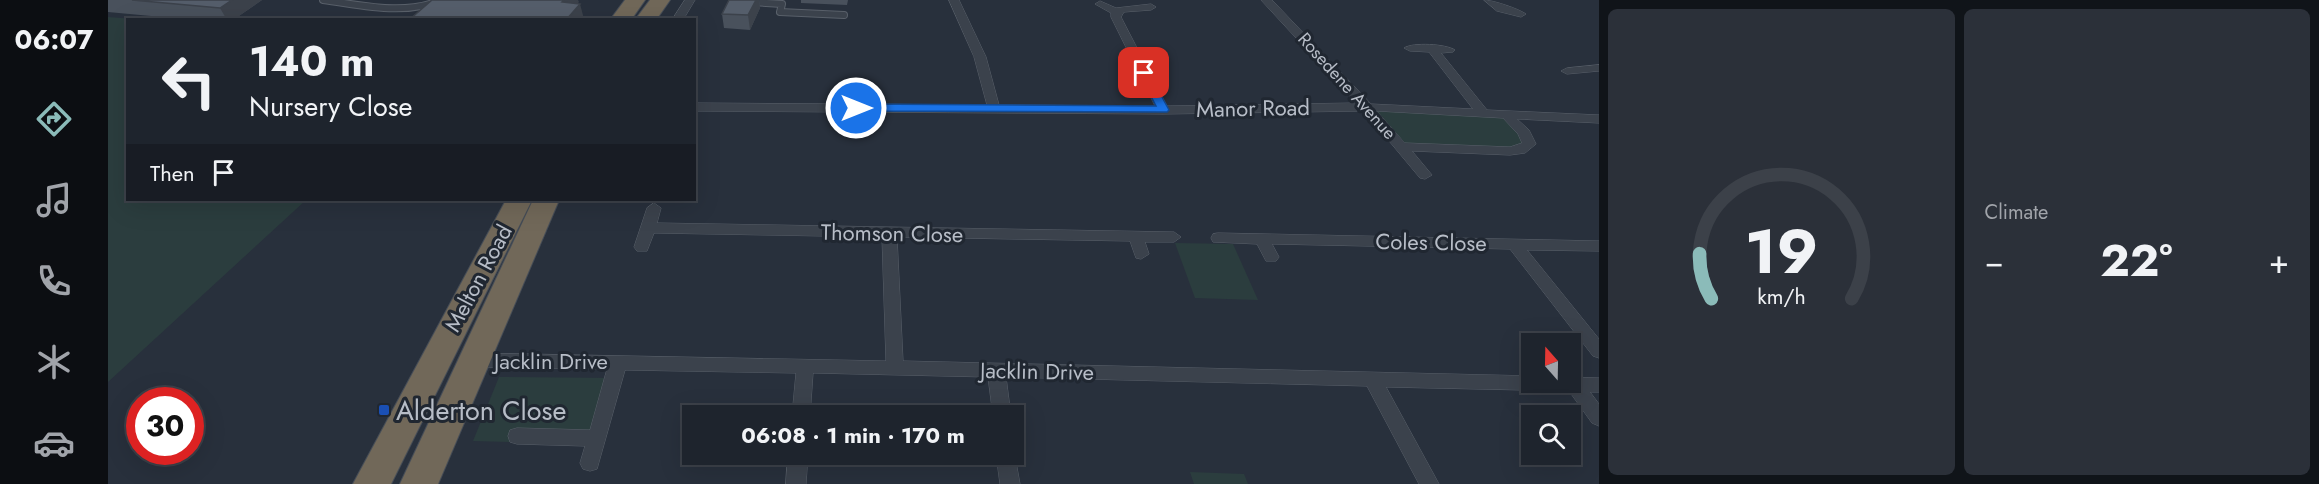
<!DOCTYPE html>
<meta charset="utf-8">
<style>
:root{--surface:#1e242d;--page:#2b3039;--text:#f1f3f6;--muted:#a1a4aa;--line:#3c4149;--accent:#8bbbb9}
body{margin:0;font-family:Jost,sans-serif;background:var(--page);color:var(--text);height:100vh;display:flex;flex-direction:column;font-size:22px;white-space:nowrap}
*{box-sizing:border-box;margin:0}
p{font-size:20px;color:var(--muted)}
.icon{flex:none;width:33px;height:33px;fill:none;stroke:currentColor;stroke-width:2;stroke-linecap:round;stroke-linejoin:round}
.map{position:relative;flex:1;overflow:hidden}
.drawer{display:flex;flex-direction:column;gap:9px;padding:9px;background:#101419;width:720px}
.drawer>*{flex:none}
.banner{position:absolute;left:18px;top:18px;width:570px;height:183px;border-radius:0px;box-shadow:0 6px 24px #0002,0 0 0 2px var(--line);background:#1e242d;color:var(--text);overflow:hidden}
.needle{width:39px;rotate:340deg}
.tools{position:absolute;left:1413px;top:333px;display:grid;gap:12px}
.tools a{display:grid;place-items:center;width:60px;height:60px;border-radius:0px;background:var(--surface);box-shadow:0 6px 24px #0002,0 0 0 2px var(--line);font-size:30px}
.speed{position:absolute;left:18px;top:387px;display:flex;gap:12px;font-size:30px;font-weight:700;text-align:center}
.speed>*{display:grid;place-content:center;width:78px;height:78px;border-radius:50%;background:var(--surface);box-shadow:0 6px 24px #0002,0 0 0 2px var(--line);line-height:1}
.speed .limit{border:9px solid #d22;background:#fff;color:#111}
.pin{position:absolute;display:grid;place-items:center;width:51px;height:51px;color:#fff;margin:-26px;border-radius:12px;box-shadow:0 3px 9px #0006}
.me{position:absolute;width:66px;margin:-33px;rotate:90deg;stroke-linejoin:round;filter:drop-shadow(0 0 4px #0008)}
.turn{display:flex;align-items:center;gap:21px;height:126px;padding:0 24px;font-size:27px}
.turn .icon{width:78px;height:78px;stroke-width:2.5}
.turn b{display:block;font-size:42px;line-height:51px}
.then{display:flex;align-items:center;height:57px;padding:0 24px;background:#0003;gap:12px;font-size:22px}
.big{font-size:45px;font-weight:700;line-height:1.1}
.drawer .widget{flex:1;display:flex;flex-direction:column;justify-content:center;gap:9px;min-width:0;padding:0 21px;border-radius:9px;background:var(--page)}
.drawer .dial{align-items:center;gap:0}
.dial svg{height:156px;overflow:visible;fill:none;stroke:var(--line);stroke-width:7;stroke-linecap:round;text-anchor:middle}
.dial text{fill:var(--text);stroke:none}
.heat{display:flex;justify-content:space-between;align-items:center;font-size:33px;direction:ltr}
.drawer .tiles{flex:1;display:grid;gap:9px;grid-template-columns:repeat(2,1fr)}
.trip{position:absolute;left:574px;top:405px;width:342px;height:60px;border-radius:0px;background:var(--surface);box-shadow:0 6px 24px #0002,0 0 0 2px var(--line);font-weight:700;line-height:60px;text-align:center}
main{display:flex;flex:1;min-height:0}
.tab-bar{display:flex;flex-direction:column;width:108px;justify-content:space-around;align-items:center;background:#0c0e12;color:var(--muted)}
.tab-bar .icon{width:42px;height:42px}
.tab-bar .on{color:var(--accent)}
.tab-bar b{font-size:27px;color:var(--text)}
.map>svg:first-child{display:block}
.green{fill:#2b3d3e}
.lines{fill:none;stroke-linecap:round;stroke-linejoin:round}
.lane-casing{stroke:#59606a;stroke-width:8}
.street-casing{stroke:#59606a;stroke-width:1}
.highway-casing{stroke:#464d57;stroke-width:2}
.lane{stroke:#3b424c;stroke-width:6}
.street{fill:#3b424c;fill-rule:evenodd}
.highway{fill:#716859;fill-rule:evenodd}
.wall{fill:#49515c}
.shaded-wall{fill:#3c424b}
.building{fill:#555e6b;stroke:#3c424b;stroke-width:1.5}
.route{fill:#1a73e8;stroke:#114b97;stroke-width:1.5}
.transit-dot{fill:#1a4fb4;stroke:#202731;stroke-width:2}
.labels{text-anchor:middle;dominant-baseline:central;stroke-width:6;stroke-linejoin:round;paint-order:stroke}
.far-street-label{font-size:18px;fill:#b7bdc7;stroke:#202731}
.street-label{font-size:22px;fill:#b7bdc7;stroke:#202731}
.near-poi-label{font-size:27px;fill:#b7bdc7;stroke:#202731;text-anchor:start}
</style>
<main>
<nav class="tab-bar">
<b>06:07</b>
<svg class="icon on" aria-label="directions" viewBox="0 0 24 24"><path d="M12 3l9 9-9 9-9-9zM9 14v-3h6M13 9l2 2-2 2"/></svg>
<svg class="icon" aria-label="music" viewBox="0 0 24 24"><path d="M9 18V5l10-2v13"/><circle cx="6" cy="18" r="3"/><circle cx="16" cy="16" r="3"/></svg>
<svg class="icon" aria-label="phone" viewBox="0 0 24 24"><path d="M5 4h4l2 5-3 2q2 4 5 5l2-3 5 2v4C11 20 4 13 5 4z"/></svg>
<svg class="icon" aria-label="climate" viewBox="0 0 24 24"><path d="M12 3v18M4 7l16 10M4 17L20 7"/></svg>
<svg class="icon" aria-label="car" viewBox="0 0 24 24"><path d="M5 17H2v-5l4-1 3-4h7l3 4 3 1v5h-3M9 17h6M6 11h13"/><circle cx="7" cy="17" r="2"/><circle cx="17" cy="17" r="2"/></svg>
</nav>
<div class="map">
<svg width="1491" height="484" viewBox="0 0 1491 484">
<rect width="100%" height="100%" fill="#28303c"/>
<!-- green -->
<g class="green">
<path d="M0,17L26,19L20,20V200H198L0,382Z"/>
<path d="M1259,107L1398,114L1416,133L1417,148L1294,147Z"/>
<path d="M1067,243L1125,244L1150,300L1087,298Z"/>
<path d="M391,377L506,378L489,438L407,442L365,441Z"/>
<path d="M1082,472L1136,474L1140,484H1086Z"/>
</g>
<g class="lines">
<!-- lane casing -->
<g class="lane-casing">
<g id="lane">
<path d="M215,0C254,5 296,16 333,0"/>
<path d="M643,2L674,4L672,12L736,15"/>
</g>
</g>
<!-- street casing -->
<g class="street-casing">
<g id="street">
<path d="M577,0H587L575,20H564Z"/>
<path d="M841,0H851L878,57L891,105L1047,106L1003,17V13L987,4L992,1L1008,8L1043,4L1048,7L1043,10L1016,12L1013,17L1059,106L1248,103L1153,0H1164L1263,104L1365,109L1321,52L1302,51L1296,48C1305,42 1338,44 1347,50L1345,52L1333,53L1379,110L1491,115V123L1409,119L1421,130L1428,144L1417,153L1402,155L1304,151L1324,175L1317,179L1312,178L1256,111L1055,114L586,111V103L879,105L866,57ZM1269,111L1395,118L1410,134L1414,143L1402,147L1297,143Z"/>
<path d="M1376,0C1385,0 1411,9 1418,14L1413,17L1389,11Z"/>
<path d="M1491,65V71L1459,74L1453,71L1459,68Z"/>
<path d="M546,203L553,208L549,223L1066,232L1073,237L1066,242H1037L1041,254L1033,259L1028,258L1022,241L789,237L795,361L1424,376V382H1462V377L1491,378V392H1482L1491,404V426L1484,423L1461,391L1278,387L1331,484H1311L1259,386L898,377L903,416H885L880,377L705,373L702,416H684L688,373L517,370L489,469L482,471L475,469L472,463L477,446L409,444L402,442L400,436L402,430L409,428L482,430L499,369L367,367L361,365L358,360L361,355L367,353L778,361L774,237L546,233L539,251H529L526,247L539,208Z"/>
<path d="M1110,233L1491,241V251L1419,250L1491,339V358L1485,356L1402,249L1164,244L1171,257L1168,261H1158L1149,244L1105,242L1103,238L1105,234Z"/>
<path d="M906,451L912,484H892L888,454H906Z"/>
<path d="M680,454H700L698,484H678Z"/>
</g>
</g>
<!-- highway casing -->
<g class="highway-casing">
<g id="highway">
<path d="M517,0H537L523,20H502Z"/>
<path d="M542,0H562L548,20H527Z"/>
<path d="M398,200H424L283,484H245Z"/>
<path d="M425,200H451L330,484H292Z"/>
</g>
</g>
<!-- lane -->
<use href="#lane" class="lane"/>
<!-- street -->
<use href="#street" class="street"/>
<!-- highway -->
<use href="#highway" class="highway"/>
</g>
<!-- wall -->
<g class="wall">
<path d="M0,0H154L125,20H86L0,12Z"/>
<path d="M621,0H651L652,8L642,30L616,28L614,14Z"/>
<path d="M693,0H740L739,5L693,3Z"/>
</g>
<!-- shaded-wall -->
<g class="shaded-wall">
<path d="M124,0H154L125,20H119L112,8Z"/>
<path d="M456,0H470L471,2L457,17L454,2Z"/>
<path d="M648,0H651L652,8L642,30L640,15Z"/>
<path d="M472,4L476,19L475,20H458Z"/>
</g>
<!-- building -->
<g class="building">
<path d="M24,0H124L112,8Z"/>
<path d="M324,0H456L454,2L472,4L458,20H301Z"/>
<path d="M621,0H648L640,15L614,14Z"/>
</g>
<!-- route -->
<path class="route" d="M1032,70H1036L1041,73L1061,110L1059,112L748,111L742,108L748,104L1048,106L1031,73Z"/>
<!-- markers -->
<rect class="transit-dot" x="270" y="404" width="12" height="12" rx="3"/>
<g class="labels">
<!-- far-street labels -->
<g class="far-street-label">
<text transform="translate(1239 86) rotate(48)">Rosedene Avenue</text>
</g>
<!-- street labels -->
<g class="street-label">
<text transform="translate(1145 108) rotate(-1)">Manor Road</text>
<text transform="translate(784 233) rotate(1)">Thomson Close</text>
<text transform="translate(1323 242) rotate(1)">Coles Close</text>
<text transform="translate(370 278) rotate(-62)">Melton Road</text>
<text x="443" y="361">Jacklin Drive</text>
<text transform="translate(929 371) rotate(1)">Jacklin Drive</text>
</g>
<!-- near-poi labels -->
<g class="near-poi-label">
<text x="288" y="410">Alderton Close</text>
</g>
</g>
</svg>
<div class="tools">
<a><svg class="needle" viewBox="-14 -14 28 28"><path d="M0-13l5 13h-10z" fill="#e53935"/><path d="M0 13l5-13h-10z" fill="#a1a4aa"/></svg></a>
<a><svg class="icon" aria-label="search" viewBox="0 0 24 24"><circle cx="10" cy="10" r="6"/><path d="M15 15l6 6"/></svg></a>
</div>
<div class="speed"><div class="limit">30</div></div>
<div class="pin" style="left:1036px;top:73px;background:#d93025"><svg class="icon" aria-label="arrive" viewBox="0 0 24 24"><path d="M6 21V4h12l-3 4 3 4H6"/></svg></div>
<svg class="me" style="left:748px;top:108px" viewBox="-20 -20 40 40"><circle r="17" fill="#1a73e8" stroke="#fff" stroke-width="3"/><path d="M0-11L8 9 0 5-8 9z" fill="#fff"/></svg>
<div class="trip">06:08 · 1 min · 170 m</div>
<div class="banner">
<div class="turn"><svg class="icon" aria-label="left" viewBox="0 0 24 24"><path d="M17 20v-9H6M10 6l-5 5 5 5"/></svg><div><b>140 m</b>Nursery Close</div></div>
<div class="then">Then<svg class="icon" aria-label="arrive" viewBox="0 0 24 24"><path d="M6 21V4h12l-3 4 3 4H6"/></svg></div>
</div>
</div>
<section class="drawer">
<div class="tiles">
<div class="widget dial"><svg viewBox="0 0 100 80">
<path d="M14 69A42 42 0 1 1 86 69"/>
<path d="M14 69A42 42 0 0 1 8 46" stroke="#8bbbb9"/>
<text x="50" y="56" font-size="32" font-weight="700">19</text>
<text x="50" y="72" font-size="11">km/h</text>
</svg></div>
<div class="widget"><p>Climate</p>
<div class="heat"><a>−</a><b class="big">22°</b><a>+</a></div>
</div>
</div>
</section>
</main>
